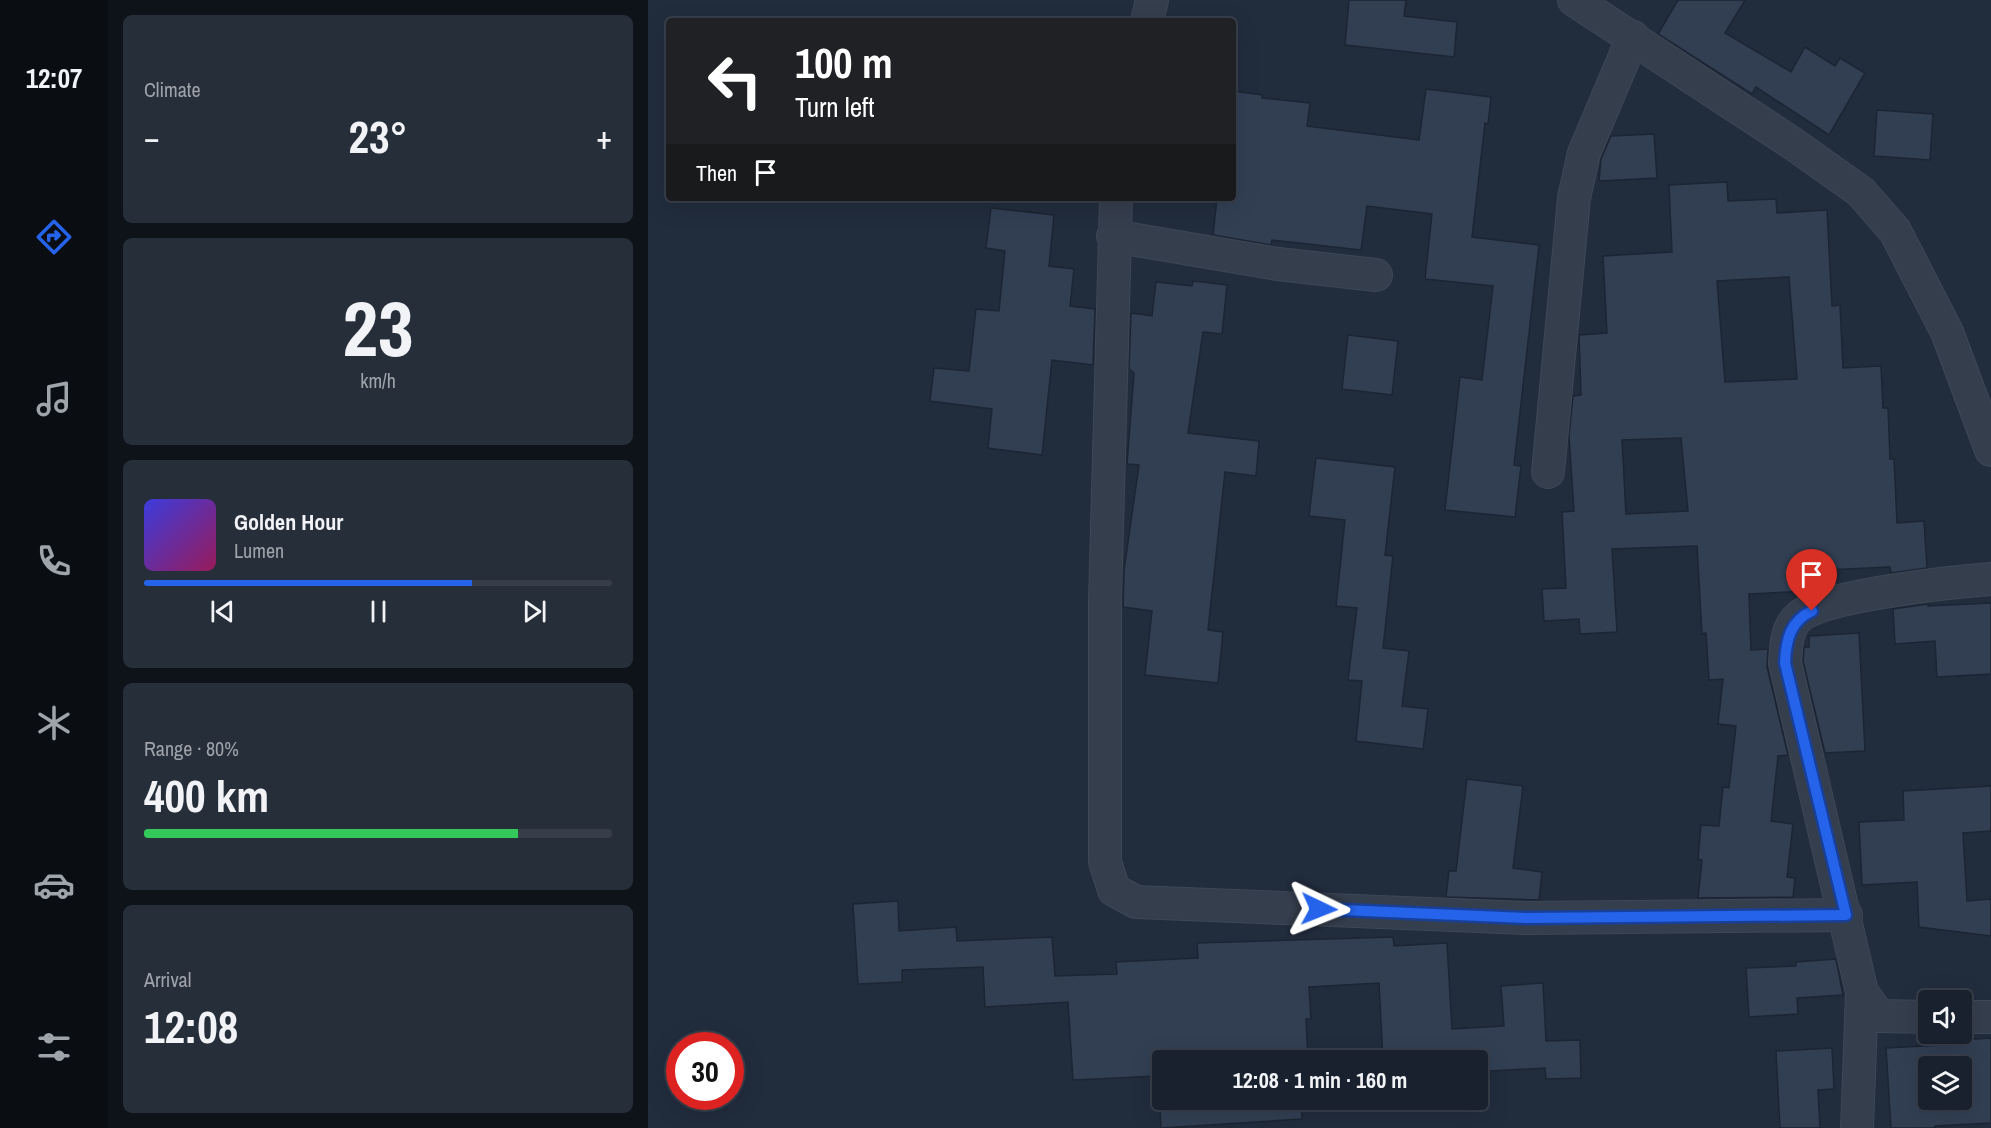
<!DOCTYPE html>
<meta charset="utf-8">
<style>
:root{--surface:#19212e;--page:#262e3a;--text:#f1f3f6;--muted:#9fa3aa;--line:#373e4a;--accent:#2563eb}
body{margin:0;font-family:"Archivo Narrow",sans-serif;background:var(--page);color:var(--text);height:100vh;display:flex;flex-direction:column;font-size:22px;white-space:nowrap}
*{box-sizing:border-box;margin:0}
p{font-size:20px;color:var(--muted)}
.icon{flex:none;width:33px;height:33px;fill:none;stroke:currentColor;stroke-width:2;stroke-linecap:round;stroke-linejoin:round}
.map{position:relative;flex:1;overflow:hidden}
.sheet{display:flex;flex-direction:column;gap:15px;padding:15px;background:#0e1219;width:540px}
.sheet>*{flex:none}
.banner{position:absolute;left:18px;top:18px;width:570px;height:183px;border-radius:6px;box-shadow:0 6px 24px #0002,0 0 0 2px var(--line);background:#202124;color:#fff;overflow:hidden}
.fabs{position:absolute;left:1270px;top:990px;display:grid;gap:12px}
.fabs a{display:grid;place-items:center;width:54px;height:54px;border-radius:6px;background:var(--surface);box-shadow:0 6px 24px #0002,0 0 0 2px var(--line);font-size:30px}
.speed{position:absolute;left:18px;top:1032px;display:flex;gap:12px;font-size:30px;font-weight:700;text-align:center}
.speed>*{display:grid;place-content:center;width:78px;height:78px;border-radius:50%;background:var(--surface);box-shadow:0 6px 24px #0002,0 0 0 2px var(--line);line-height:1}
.speed .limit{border:9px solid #d22;background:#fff;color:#111}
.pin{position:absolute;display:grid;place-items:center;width:51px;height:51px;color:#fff;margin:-62px -26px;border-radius:50% 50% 50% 0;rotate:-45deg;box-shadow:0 0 6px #0007}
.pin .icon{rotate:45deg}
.me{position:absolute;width:66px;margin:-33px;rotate:92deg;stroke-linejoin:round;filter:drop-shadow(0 0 4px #0008)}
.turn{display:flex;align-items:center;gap:21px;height:126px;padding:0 30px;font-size:27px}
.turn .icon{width:78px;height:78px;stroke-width:2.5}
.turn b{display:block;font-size:42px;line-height:51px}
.then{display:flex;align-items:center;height:57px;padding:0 30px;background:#0003;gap:12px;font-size:22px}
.big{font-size:45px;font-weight:700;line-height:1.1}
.sheet .card{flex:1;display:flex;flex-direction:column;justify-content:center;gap:9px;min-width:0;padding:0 21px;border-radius:9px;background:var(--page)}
.sheet .dial{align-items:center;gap:0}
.dial b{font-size:78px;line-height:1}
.song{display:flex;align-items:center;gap:18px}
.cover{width:72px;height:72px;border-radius:9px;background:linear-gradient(135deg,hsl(240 70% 55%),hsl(330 70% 35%))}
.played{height:6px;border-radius:3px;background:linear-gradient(90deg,var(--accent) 70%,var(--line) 70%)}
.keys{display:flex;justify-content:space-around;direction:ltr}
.heat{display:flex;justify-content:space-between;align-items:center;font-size:33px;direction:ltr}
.charge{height:9px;border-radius:4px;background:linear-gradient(90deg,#34c759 80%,var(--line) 0)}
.trip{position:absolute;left:504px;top:1050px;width:336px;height:60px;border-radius:6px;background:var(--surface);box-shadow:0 6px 24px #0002,0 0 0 2px var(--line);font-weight:700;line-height:60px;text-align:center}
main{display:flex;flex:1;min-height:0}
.menu{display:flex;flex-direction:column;width:108px;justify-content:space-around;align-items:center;background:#0a0d12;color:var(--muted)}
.menu .icon{width:42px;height:42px}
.menu .on{color:var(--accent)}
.menu b{font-size:27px;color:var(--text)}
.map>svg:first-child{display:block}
.building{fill:#323f53;stroke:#1c2533;stroke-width:1.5;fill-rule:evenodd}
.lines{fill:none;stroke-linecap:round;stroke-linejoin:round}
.street-casing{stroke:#3e4755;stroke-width:34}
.street{stroke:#353e4d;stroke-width:32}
.route-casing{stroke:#184099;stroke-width:15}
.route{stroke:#2563eb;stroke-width:10}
</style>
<main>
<nav class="menu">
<b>12:07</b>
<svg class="icon on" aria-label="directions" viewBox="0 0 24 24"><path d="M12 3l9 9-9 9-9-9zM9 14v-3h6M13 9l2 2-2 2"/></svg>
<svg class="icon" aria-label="music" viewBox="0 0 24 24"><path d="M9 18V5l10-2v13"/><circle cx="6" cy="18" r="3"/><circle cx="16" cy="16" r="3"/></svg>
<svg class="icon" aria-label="phone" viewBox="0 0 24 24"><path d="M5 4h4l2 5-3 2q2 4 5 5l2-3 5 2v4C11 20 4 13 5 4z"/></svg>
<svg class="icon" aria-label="climate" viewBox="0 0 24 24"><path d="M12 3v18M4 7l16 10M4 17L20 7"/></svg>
<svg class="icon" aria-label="car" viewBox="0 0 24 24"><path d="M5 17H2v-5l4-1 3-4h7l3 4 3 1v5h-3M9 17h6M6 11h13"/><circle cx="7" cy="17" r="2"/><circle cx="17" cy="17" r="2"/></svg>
<svg class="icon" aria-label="filters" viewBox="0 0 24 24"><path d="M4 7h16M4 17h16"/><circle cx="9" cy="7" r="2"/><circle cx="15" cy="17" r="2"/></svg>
</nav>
<section class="sheet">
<div class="card"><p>Climate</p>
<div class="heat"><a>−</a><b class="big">23°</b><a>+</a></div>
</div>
<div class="card dial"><b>23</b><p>km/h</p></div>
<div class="card">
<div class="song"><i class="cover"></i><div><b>Golden Hour</b><p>Lumen</p></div></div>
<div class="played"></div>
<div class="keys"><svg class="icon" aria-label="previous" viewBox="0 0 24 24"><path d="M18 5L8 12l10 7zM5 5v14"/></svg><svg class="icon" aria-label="pause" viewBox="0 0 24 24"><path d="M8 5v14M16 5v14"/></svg><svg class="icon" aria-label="next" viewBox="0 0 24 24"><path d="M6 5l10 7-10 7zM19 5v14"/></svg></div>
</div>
<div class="card"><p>Range · 80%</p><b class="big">400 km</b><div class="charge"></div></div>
<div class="card"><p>Arrival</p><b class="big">12:08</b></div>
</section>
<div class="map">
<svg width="1343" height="1128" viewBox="0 0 1343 1128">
<rect width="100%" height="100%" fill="#212c3d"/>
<!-- building -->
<g class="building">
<path d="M701,0H758L756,16L809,22L806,57L697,45Z"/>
<path d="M1030,0H1097L1077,33L1143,72L1157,47L1187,66L1192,58L1217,73L1181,135L1108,87L1104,94L1010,34Z"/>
<path d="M778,89L843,97L840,124L837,123L824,237L891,245L866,465L873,466L867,517L797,510L812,377L834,380L845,286L777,279L784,214L719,206L713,250L624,240L623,245L565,235L569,198H585V91L614,95V98L662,103L659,126L771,140Z"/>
<path d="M1229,110L1285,114L1282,160L1226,156Z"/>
<path d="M1006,134L1009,178L951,181L953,159L963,136Z"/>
<path d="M1079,182L1080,201L1128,199L1129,213L1179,210L1184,306L1192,305L1195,368L1233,366L1235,408H1240L1242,459H1246L1249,523L1276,521L1279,568L1243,573L1242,567L1176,570L1177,586L1161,591L1101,594L1103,650L1120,649L1119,667L1140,755L1130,756L1123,821L1145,824L1139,877L1147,878L1145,897L1050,898L1054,860L1050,859L1053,825L1071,826L1075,787L1081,788L1088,726L1070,724L1075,679L1061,680L1058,633L1054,634L1049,546L964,549L969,632L932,634L931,619L896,621L894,589L918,588L914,512L926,511L921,436L925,396L933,395L931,335L959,333L955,256L1024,252L1021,185ZM1141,277L1149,379L1077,382L1069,281ZM1033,438L1040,511L978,514L974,440Z"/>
<path d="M343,208L406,215L401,266L426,269L422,306L447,309L445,365L404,360L394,455L340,448L344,409L282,401L286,368L321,371L328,309L351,311L357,251L338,248Z"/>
<path d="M545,281L579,285L574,334L555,332L540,433L611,441L608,476L577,472L560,630L575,632L570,683L497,675L504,611L475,607L476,570L491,465L479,464L486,373L481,369L483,313L504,316L508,282L544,286Z"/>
<path d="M700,335L750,341L744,395L694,389Z"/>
<path d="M668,458L747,467L737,555L745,556L735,648L761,651L754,706L780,709L775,749L708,741L714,681L700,680L709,608L688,606L697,520L661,516Z"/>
<path d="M1343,603V674L1289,677L1287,641L1247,644L1245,609L1280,604V606Z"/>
<path d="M1211,633L1217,751L1177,753L1155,661L1156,647H1161V636Z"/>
<path d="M819,779L875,786L865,868L894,872L891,900L798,897L801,871H808Z"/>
<path d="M1343,786V831L1315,833L1319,901L1343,899V936L1271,927L1269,882L1214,885L1211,822L1256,820L1255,791Z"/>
<path d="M250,901L251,931L308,927L309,941L404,937L407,976L469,974L468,962L550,958L549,943L745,937L746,946L799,943L804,1029L856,1026L853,986L895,983L898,1041L932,1040L933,1078L898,1079L897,1068L842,1071V1078L830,1079V1060H735L731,983L661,987L663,1019H658L660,1060H514V1100H653L654,1119L513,1128L510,1076L425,1080L420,1002L337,1007L335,967L254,970V982L210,984L205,904Z"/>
<path d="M1188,959L1195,995L1149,998L1150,1014L1101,1017L1098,968L1148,966V962Z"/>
<path d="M1343,1038V1123L1287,1126V1128H1243L1238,1048L1314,1044V1040ZM1281,1066H1314V1100H1281Z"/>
<path d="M1184,1048L1186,1089L1170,1090L1172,1128H1132L1128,1051Z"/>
<path d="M756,1100H802L803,1108L756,1111Z"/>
</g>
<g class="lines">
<!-- street casing -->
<g class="street-casing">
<g id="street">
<path d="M926,0L1144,143L1213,192L1247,231L1299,332L1343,450"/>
<path d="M499,21L504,0"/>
<path d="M468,198L457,601V862L466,890L488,902L878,918L1198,915"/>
<path d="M465,236L630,264L728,275"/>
<path d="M900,472L926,198L936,153L985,37"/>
<path d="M1281,1017L1231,1016L1214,992L1137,663C1138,647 1138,627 1152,616C1179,595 1305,582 1343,579"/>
<path d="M1314,1017H1343"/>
<path d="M1209,1128L1214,992"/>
</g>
</g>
<!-- street -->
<use href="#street" class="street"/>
</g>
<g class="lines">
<!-- route casing -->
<g class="route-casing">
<path id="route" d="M671,909L878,918L1198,915L1137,663C1138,640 1142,621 1164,611"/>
</g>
<!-- route -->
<use href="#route" class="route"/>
</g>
</svg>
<div class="fabs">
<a><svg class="icon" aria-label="sound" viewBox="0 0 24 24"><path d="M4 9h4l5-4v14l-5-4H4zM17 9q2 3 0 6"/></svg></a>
<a><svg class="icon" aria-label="layers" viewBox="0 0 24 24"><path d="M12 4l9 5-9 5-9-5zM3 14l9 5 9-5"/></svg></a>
</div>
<div class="speed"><div class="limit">30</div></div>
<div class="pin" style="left:1164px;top:611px;background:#d93025"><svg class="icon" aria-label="arrive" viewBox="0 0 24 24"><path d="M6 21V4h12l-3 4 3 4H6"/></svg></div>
<svg class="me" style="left:671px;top:909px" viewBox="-20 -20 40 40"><path d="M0-17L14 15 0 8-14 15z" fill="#2563eb" stroke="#fff" stroke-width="4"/></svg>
<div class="trip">12:08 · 1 min · 160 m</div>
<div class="banner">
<div class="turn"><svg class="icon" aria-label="left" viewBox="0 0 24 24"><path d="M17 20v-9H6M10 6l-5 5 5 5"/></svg><div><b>100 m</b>Turn left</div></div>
<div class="then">Then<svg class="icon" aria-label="arrive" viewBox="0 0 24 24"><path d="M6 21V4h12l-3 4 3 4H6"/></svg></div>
</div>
</div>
</main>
